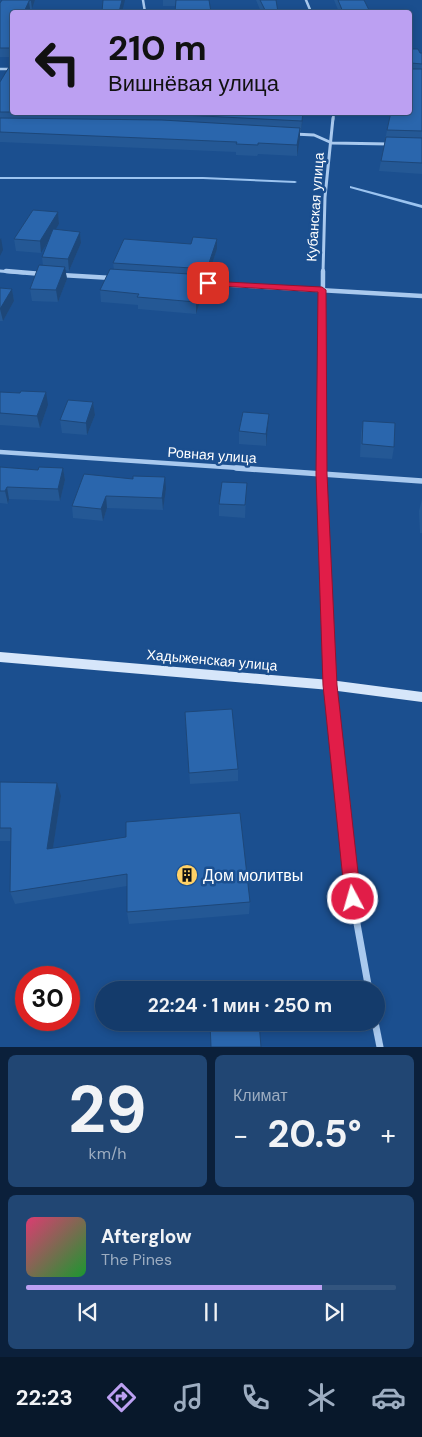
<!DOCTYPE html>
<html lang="ru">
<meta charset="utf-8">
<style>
:root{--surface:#143b6b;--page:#214673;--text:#f1f3f6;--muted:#9dadc1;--line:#33557e;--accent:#bca0f2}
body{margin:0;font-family:"DM Sans",sans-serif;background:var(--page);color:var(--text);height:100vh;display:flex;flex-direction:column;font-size:19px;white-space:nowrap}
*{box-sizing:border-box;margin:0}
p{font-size:16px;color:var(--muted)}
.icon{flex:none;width:28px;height:28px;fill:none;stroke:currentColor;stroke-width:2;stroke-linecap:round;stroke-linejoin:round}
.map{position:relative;height:1047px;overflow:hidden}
.sheet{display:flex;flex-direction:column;gap:8px;padding:8px;background:#0b203b;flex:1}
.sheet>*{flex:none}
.top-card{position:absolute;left:10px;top:10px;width:402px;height:105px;border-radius:5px;box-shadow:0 2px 8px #0003,0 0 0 1px var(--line);background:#bca0f2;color:#111;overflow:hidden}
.speed{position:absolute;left:15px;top:966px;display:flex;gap:10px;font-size:25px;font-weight:700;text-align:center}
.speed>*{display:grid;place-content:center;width:65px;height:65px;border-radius:50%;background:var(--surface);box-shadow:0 2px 8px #0003,0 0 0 1px var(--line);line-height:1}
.speed .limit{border:8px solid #d22;background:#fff;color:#111}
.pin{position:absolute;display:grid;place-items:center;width:42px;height:42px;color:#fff;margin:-21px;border-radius:10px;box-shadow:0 2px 8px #0006}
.me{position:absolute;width:55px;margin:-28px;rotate:354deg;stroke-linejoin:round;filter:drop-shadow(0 0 4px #0008)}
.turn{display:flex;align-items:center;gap:18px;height:105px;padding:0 15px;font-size:22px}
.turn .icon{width:65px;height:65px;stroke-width:2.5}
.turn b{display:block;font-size:35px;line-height:42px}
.big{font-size:38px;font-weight:700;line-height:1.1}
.sheet .tile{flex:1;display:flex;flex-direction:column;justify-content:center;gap:8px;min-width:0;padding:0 18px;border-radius:8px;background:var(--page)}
.sheet .dial{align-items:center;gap:0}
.dial b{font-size:65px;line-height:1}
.song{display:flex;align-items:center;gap:15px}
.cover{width:60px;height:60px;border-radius:8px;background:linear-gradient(135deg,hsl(340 70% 55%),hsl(130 70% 35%))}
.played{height:5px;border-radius:2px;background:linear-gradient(90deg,var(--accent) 80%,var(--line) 80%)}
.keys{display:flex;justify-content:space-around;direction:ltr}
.heat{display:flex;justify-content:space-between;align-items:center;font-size:28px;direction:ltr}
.sheet .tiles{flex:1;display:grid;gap:8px;grid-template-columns:1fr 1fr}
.tile:last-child{grid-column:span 2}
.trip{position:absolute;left:95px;top:981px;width:290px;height:50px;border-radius:25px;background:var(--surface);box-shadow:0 2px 8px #0003,0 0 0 1px var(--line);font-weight:700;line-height:50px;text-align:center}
.dock{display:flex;height:80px;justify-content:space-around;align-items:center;background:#08182b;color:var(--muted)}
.dock .icon{width:35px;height:35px}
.dock .on{color:var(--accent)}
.dock b{font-size:22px;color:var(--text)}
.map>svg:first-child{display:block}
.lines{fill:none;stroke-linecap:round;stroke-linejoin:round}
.stream{fill:#9cc4f0;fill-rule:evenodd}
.street-far4{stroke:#a9c9ee;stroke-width:2.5}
.street-far3{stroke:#a9c9ee;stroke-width:3}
.street-far2{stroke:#a9c9ee;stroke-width:4.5}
.street-far1{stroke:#a9c9ee;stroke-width:5.5}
.street{stroke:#a9c9ee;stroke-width:7}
.secondary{fill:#d6e6fa;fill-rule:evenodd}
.wall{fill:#245895}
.shaded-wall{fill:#1d4779}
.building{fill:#2a66ad;stroke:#1d4779}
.route{fill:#e11d48;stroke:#92132f}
.labels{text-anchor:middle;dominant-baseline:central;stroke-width:5;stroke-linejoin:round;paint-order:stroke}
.street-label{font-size:14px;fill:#fff;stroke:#1b4f8f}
.near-poi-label{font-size:16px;fill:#fff;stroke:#1b4f8f;text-anchor:start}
</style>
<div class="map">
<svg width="422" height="1047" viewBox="0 0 422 1047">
<rect width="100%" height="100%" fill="#1b4f8f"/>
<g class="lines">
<!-- stream -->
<g class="stream">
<path d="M0,177H203L295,181L297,182L295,183L203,179H0Z"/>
<path d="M350,186L422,205V208L350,188Z"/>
</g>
<!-- street-far4 -->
<g class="street-far4">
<path d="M143,0L145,12"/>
<path d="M306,0L311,12"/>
<path d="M0,69H12"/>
<path d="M333,120L334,112"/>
</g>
<!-- street-far3 -->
<g class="street-far3">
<path d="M294,134L314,135L332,143L389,144"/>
<path d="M0,271L24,273"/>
<path d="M323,273L325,197L333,118"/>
</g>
<!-- street-far2 -->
<g class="street-far2">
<path d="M6,271L42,274"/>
<path d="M61,275L112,278"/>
<path d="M198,283L422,296"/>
<path d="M0,452L254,469"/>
<path d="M322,469L323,271"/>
</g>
<!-- street-far1 -->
<g class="street-far1">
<path d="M236,468L422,481"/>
<path d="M322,468L330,685L334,722"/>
</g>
<!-- street -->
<g class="street">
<path d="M334,721L356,918L369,990"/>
<path d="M375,1022L380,1047"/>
</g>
<!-- secondary -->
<path class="secondary" d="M0,652L330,680L422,692V702L330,690L0,662Z"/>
</g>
<!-- wall -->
<g class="wall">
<path d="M2,0H35L32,9L12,12V54L11,57H0V3Z"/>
<path d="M163,0H209L175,6H163Z"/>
<path d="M256,0H276L278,12H261Z"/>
<path d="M334,0H364L370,12H339Z"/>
<path d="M410,49L420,53H422V174L379,171L387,130L410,112Z"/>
<path d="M12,62V112H304L301,131H300L297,156L258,154L257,156L236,155V152L0,142V82Z"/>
<path d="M58,212L59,224L55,230L80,232L81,243L69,271L65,270L67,279L58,302L32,301L30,289L43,266L42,257L48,241L41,253L16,251L14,239Z"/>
<path d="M217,239V249L207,279H205V287L196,314L138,309V305L101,302L100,290L114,270L113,263L191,244Z"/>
<path d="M0,288L12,289L14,301L3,321H0Z"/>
<path d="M0,392L48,405L40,428L0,425Z"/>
<path d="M93,402L95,415L87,435L62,433L60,420Z"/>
<path d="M269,414L266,446L239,444V431Z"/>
<path d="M363,421L394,447L392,459L360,457L361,433Z"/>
<path d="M0,467L38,470L63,468L65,480L60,501L9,499L8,504L0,503Z"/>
<path d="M84,474L166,489L163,510L107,508L103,521L73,518L72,506Z"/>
<path d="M246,496L245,518L219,516V504Z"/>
<path d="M422,499V533H420L419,511Z"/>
<path d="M185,712L238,769V781L190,784Z"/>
<path d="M0,782L61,796L53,848L250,902L249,914L129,924L127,912V886L15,904L10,892L11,841H0Z"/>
</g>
<!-- shaded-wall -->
<g class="shaded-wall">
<path d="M31,0H35L32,9L31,1Z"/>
<path d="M122,0H125L122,12H119Z"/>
<path d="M29,1L30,9L28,12H24Z"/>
<path d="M12,41V54L11,57L10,48Z"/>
<path d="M303,112H304L301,131L302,121Z"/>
<path d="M300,128V138L297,156V145Z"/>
<path d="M58,212L59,224L41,253L40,241Z"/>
<path d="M80,232L81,243L69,271L68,259Z"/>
<path d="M1,238L3,250L0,256V240Z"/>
<path d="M217,239V249L207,279V269Z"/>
<path d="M65,267L67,279L58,302L56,290Z"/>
<path d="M205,275V287L196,314V302Z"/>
<path d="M12,289L14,301L3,321L0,309Z"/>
<path d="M46,392L48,405L40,428L37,416Z"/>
<path d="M93,402L95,415L87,435L86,423Z"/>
<path d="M269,414L268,426L266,446V434Z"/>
<path d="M63,468L65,480L60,501L58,489Z"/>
<path d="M165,477L166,489L163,510L162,498Z"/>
<path d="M7,487L9,499L8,504L5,491Z"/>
<path d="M106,496L107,508L103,521L101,509Z"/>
<path d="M57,783L61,796L51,861L47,849Z"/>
</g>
<!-- building -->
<g class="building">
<path d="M2,0H31L29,1L24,12H12V41L10,48H0V3Z"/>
<path d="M103,0H122L119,12H102Z"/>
<path d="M176,0H209L211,12H175Z"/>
<path d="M260,0H276L278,12H266Z"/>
<path d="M338,0H364L370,12H343Z"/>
<path d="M410,49H418L420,53H422V64L411,63L410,65Z"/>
<path d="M12,62V112H0V82Z"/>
<path d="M410,69H422V131L387,130L391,112H410Z"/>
<path d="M76,112H303L302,121L163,114Z"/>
<path d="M0,118L162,120L300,128L297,145L258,143V145L236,144L237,142L0,132Z"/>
<path d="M386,137L422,138V163L381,161Z"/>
<path d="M33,210L58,212L40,241L14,239Z"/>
<path d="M53,229L80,232L68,259L42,257Z"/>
<path d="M193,237L217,239L207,269L113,263L124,239L191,244Z"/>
<path d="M39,265L65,267L56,290L30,289Z"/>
<path d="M110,269L205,275L196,302L137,297L139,294L100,290Z"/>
<path d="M0,288L12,289L0,309Z"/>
<path d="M21,391L46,392L37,416L0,413V392L20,393Z"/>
<path d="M68,400L93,402L86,423L60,420Z"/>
<path d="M243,412L269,414L266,434L239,431Z"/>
<path d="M363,421L395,423L394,447L362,444Z"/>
<path d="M0,467L38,470L39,467L63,468L58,489L7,487L5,491H0Z"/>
<path d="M84,474L133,479V476L165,477L162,498L106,496L101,509L72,506Z"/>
<path d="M222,482L247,483L245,505L219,504Z"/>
<path d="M232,709L238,769L189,773L185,712Z"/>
<path d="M0,782L57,783L47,849L126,837V822L240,813L250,902L127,912V874L10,892L11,828H0Z"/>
<path d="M210,1022H259L261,1047H211Z"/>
</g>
<!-- route -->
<path class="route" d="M208,281L322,287L326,290L327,474L337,685L361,899L359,905L353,907L348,905L345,899L323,685L316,474L318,292L205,285V282Z"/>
<!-- icons -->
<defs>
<g id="building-disc" transform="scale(1.125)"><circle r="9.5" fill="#ffd166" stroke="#1b4f8f"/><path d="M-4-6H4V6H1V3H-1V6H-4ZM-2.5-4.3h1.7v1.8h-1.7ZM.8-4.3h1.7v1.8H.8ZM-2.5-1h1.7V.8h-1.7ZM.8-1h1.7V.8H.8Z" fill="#111"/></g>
</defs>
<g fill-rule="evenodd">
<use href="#building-disc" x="187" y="875"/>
</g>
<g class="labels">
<!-- street labels -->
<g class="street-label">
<text transform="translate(315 207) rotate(-86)">Кубанская улица</text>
<text transform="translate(212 455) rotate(4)">Ровная улица</text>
<text transform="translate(212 660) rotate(5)">Хадыженская улица</text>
</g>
<!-- near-poi labels -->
<g class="near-poi-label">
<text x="203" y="875">Дом молитвы</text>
</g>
</g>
</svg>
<div class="speed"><div class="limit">30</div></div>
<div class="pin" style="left:208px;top:283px;background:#d93025"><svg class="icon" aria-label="arrive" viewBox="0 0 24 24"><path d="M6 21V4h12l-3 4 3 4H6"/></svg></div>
<svg class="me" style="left:353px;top:899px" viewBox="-20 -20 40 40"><circle r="17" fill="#e11d48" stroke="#fff" stroke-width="3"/><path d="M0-11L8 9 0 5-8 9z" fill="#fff"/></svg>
<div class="trip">22:24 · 1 мин · 250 m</div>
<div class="top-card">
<div class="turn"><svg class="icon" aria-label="left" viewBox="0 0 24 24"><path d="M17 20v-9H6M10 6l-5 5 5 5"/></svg><div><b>210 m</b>Вишнёвая улица</div></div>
</div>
</div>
<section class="sheet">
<div class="tiles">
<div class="tile dial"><b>29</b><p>km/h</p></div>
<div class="tile"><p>Климат</p>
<div class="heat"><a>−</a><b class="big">20.5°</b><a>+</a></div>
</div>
<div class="tile">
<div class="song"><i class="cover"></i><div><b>Afterglow</b><p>The Pines</p></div></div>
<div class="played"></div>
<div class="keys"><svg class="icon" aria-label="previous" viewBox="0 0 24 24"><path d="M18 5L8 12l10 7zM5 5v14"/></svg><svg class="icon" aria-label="pause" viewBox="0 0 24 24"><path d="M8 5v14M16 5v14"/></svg><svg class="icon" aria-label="next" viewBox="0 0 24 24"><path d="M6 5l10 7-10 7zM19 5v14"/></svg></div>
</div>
</div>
</section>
<nav class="dock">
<b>22:23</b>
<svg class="icon on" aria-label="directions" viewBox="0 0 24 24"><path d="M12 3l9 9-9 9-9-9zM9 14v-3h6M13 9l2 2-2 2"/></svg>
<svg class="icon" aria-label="music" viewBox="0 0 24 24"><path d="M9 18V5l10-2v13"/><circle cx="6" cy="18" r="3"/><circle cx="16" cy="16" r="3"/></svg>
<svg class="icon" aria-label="phone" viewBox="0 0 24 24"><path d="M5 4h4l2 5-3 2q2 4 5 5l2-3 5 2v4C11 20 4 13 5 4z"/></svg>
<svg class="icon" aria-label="climate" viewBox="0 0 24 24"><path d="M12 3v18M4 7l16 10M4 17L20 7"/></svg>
<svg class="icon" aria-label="car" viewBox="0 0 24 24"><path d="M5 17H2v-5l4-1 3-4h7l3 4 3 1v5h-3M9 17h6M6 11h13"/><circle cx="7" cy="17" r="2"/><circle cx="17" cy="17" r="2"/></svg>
</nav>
